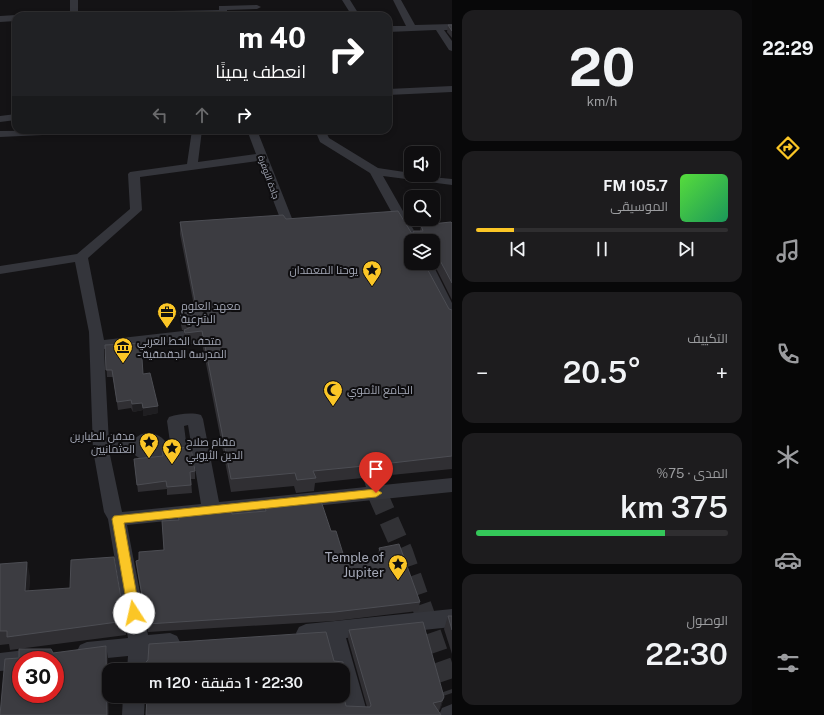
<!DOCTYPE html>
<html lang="ar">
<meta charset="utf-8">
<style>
:root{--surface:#0f0e10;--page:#1d1c1e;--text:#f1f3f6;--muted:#9b9c9f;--line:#2f2e30;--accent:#fbc626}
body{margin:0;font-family:"Public Sans",Cairo,sans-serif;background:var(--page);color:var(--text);direction:rtl;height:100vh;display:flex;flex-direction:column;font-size:15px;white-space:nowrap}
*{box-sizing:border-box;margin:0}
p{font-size:13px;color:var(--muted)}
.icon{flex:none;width:22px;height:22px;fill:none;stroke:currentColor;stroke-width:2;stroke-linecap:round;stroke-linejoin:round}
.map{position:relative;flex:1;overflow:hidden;direction:ltr}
.panel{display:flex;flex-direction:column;gap:10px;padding:10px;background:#080809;width:300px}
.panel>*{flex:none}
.hud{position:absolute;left:12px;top:12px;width:380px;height:122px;border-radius:12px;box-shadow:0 2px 6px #0003,0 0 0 1px var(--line);direction:rtl;background:#202124;color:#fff;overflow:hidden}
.fabs{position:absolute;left:404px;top:146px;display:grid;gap:8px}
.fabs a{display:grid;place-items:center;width:36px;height:36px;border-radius:8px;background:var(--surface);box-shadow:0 2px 6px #0003,0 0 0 1px var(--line);font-size:20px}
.speed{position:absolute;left:12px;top:651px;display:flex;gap:8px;font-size:20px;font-weight:700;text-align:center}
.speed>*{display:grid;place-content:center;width:52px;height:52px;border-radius:50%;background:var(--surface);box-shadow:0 2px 6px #0003,0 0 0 1px var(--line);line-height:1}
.speed .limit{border:6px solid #d22;background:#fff;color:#111}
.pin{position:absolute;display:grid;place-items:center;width:34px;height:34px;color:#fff;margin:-41px -17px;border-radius:50% 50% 50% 0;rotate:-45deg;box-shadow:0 0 4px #0007}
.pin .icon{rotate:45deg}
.me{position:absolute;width:44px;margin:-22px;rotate:350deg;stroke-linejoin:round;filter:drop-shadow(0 0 3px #0008)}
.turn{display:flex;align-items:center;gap:14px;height:84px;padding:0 20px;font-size:18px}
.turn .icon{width:52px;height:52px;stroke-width:2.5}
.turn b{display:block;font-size:28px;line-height:34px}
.lanes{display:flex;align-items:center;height:38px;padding:0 20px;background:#0003;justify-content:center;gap:20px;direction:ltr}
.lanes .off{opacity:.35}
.big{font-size:30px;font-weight:600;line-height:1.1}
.panel .widget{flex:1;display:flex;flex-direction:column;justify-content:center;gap:6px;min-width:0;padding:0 14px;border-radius:12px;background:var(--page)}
.panel .dial{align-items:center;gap:0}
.dial b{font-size:52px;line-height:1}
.song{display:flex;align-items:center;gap:12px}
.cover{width:48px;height:48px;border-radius:6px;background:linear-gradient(135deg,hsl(110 70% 55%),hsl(150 70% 35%))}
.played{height:4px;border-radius:2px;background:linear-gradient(90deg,var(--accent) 15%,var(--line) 15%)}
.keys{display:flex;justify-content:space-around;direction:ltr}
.heat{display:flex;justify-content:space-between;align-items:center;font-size:22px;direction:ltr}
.charge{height:6px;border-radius:3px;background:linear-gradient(90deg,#34c759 75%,var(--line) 0)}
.trip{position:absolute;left:102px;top:663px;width:248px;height:40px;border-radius:12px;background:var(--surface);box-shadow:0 2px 6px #0003,0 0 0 1px var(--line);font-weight:600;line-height:40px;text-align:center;direction:rtl}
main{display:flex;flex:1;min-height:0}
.menu{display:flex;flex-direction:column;width:72px;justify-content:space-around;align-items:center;background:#060606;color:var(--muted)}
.menu .icon{width:28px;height:28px}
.menu .on{color:var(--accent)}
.menu b{font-size:18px;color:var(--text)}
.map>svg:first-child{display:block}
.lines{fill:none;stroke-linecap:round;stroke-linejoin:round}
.street-tunnel{stroke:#313135;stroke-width:20;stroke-dasharray:20 10;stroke-linecap:butt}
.street{fill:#34353b;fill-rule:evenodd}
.wall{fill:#302f33}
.shaded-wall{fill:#1f1e21}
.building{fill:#3c3c41;stroke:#4c4d53;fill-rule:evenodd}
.route{fill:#fbc626;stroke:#a38119}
.labels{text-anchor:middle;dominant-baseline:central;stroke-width:4;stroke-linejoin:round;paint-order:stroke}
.far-street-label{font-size:9px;fill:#a4a8b6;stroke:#0f0e10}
.poi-label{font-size:11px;fill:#a4a8b6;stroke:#0f0e10;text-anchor:start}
.near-poi-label{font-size:13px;fill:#a4a8b6;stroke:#0f0e10;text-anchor:end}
</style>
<main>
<nav class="menu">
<b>22:29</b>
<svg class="icon on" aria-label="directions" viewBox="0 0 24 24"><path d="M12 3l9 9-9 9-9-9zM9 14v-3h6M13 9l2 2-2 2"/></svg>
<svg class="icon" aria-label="music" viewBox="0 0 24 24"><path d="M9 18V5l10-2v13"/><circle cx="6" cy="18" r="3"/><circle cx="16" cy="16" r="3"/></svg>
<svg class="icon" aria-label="phone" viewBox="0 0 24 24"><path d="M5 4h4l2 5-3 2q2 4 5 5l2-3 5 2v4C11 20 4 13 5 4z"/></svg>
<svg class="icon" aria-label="climate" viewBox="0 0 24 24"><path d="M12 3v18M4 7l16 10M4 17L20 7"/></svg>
<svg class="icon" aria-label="car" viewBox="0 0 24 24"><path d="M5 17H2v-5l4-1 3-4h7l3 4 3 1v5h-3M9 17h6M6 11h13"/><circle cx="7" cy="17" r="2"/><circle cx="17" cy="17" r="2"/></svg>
<svg class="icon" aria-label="filters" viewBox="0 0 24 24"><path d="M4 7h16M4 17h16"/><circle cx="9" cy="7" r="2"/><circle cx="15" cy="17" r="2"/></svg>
</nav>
<section class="panel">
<div class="widget dial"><b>20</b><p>km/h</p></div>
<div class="widget">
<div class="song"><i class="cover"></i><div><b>105.7 FM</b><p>الموسيقى</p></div></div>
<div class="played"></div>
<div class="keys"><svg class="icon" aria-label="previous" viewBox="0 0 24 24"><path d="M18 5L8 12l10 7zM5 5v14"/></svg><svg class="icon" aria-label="pause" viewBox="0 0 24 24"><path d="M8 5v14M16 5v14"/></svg><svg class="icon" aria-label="next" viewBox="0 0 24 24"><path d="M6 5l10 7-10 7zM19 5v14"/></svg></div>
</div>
<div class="widget"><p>التكييف</p>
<div class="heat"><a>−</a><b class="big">20.5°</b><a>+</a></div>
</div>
<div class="widget"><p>المدى · 75%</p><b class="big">375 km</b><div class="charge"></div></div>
<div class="widget"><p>الوصول</p><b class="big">22:30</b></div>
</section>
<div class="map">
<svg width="452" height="715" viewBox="0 0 452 715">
<rect width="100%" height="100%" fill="#141315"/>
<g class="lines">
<!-- street-tunnel -->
<path class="street-tunnel" d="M377,493L403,552L452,693"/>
<!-- street -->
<g class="street">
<path d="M70,0H78V13L219,10V6H222L257,5L261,7L257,9L227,10V14L224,15L48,16L52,13H70Z"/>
<path d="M342,0H350L360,16H352Z"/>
<path d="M393,0H401L415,25L452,24V30H444L452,41V51L449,50L436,30L388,32V26H406Z"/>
<path d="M16,15L18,16H16V21L0,22V16Z"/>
<path d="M452,86V92L388,95V89Z"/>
<path d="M16,114V120L0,122V116Z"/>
<path d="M90,130L85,133L0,137V131Z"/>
<path d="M192,130H202L198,162L256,154L247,130H257L295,226L289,230L283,226L258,161L140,177L142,210L88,258L104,340L183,331L188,333L190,336L188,339L183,341L104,349L109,443L133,441C150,418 188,451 153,460C146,461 138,459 133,453L110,455L122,512L201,504L188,425L184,426L187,449L185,453L179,455L173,453L171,449L167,421L169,417C179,414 191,412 201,415L203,419L219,502L366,487L363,477L366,472L372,471L378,472L383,485L452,478V492L127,525L148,635L170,633L177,636L180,642L177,648L149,653L147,670H127L128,656L87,660L80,657L77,651L80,645L87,642L128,638L108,519L104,512L93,450L89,332L75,262L0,274V266L77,254L130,209L128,174L130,172L187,164ZM149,445L151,448H149L148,447Z"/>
<path d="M315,130H325L329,138L378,168L411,173V175L452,179V185L383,176L420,241H411V244H409L370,173L320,142Z"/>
<path d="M418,263H432L452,303V321L447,320L445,317Z"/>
<path d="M452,609V627L346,638L368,715H346L341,696H343V670H334L326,640L306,642L299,639L296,633L299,627L306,624Z"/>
<path d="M25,650L32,652L35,660H21V669L0,671V653Z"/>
<path d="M123,696H145L144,715H122Z"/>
<path d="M452,704V715H439L442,708Z"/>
</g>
</g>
<!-- wall -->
<g class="wall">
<path d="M448,25H452V38L447,32Z"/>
<path d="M286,219L412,234L420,231L421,225L452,223V300L433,262V241H411L449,309L452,310V469L381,476L378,471L372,470L365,471L362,478L315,483L314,491L296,493L294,486L231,492L202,343L186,345L185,342L184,330H182L181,325L180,312L195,311L180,234V222Z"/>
<path d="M105,345L143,374L158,406V413L143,416V410L133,412L131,408L118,410L113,377H107Z"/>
<path d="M162,450L195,471V479H191L192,493L167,495V489L138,492L134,459L163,456Z"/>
<path d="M301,500L331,531L345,560L378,559V557L379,548L420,602L418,611L334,621L148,632L137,570L136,561L139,560L164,550L162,521L232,514L265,511V507L300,503Z"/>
<path d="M0,564L30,576L29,591L125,621L126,635L10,650L9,644L0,645Z"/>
<path d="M448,616H452V654L444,629Z"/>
<path d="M349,630L444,697L441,707L439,711L346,706L367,707L348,639Z"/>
</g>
<!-- shaded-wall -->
<g class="shaded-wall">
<path d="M142,403L143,410L133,412L132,404Z"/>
<path d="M158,406V413L143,416V408Z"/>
<path d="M374,457L372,470L365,471L362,478L364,466L366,459Z"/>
<path d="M27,562L30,576L28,605L25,591Z"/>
<path d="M106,646L108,658L109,715H107Z"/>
<path d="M444,697L441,707L439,711L442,701Z"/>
</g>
<!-- building -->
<g class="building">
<path d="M448,25H452V31Z"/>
<path d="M398,211L412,234L414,231H423L421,225L451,222L452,223V283L435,251H433V241H411V263H424L449,309L452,310V456L383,464L380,458L374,457L366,459L364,466L313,471L316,478L297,480L295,473L231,479L202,331L185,333L184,330L189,328L191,323L188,319L181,317L180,312L197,311L180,222L283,215L286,219Z"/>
<path d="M141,343L143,374L150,373L158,406L143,408L142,403L132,404L131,400L117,402L112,370H106L105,345Z"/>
<path d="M190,440L195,471L190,472L191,485L167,487L166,481L137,485L134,459L163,456L162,450L168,443L172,447L179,449L185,447Z"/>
<path d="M320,498L331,531H336L345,560L383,559L379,548L399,544L420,602L335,612L147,624L136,561L139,560V552L164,550L162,521L179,520L178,514L231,509L232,514L266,511L265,507L302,503L301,500Z"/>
<path d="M114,557L125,621L7,637V631H0V564L27,562L25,591L70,588L71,560Z"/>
<path d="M448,616H452V630Z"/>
<path d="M423,622L444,697L442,701L433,703L441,715H146L147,696H343V694L346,706L370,707L371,705L349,630Z"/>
<path d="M326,632L334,661L343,662V670H146V662L148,660L149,644Z"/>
<path d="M106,646L107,715H0L5,659L19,658V649H51L53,653ZM21,660H55V694H21Z"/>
</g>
<!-- route -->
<path class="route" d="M376,489L382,493L376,497L124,523L140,613L138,617L134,618L129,617L112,519L114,516Z"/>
<!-- icons -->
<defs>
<g id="sight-pin" transform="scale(1)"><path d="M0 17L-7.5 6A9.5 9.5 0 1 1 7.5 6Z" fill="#fbc626" stroke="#0f0e10"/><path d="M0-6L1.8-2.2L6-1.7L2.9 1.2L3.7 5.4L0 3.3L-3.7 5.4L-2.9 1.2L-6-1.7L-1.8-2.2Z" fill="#111"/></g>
<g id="office-pin" transform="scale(1)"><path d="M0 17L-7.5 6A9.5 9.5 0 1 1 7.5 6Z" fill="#fbc626" stroke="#0f0e10"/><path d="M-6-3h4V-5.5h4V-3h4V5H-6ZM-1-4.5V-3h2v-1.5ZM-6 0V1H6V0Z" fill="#111"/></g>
<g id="museum-pin" transform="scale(1)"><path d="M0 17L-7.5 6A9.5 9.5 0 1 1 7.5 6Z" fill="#fbc626" stroke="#0f0e10"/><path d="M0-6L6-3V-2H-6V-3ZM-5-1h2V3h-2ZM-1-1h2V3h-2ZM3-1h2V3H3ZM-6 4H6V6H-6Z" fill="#111"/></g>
<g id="mosque-pin" transform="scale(1)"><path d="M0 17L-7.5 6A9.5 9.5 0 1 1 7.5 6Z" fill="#fbc626" stroke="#0f0e10"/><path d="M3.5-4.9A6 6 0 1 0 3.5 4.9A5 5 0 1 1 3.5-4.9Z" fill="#111"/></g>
</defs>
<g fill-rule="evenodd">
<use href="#sight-pin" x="372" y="270"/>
<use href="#office-pin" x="167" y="312"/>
<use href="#museum-pin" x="123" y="347"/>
<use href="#mosque-pin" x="333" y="390"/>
<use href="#sight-pin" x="149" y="442"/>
<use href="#sight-pin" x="172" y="448"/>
<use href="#sight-pin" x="398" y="564"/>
</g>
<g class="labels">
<!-- far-street labels -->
<g class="far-street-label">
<text transform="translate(269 177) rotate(70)">جادة النوفرة</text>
</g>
<!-- poi labels -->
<g class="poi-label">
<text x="358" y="270" text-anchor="end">يوحنا المعمدان</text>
<text x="181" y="306">معهد العلوم<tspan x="181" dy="13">الشرعية</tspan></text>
<text x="137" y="341">متحف الخط العربي<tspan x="137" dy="13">- المدرسة الجقمقية</tspan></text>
<text x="347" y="390">الجامع الأموي</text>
<text x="135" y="436" text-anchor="end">مدفن الطيارين<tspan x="135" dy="13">العثمانيين</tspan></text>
<text x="186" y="442">مقام صلاح<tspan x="186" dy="13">الدين الأيوبي</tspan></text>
</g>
<!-- near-poi labels -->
<g class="near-poi-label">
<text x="384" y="557">Temple of<tspan x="384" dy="15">Jupiter</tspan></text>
</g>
</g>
</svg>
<div class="fabs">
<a><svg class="icon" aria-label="sound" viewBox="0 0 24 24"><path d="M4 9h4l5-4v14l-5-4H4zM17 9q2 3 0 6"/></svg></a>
<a><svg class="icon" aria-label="search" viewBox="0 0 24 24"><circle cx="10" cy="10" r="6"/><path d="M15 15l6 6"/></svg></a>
<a><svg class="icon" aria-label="layers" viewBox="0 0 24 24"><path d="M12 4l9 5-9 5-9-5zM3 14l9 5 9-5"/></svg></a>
</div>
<div class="speed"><div class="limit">30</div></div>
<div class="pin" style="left:376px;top:493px;background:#d93025"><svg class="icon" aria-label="arrive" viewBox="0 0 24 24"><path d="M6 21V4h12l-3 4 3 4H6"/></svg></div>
<svg class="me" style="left:134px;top:613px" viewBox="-20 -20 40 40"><circle r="19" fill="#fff"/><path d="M0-13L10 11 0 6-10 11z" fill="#fbc626"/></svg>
<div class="trip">22:30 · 1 دقيقة · 120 m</div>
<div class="hud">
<div class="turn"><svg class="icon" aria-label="right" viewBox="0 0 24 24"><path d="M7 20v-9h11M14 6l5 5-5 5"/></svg><div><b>40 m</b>انعطف يمينًا</div></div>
<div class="lanes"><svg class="icon off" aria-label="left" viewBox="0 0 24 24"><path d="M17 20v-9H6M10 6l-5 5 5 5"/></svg><svg class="icon off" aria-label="ahead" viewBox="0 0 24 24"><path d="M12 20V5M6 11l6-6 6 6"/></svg><svg class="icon" aria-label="right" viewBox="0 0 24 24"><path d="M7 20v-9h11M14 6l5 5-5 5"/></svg></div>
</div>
</div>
</main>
